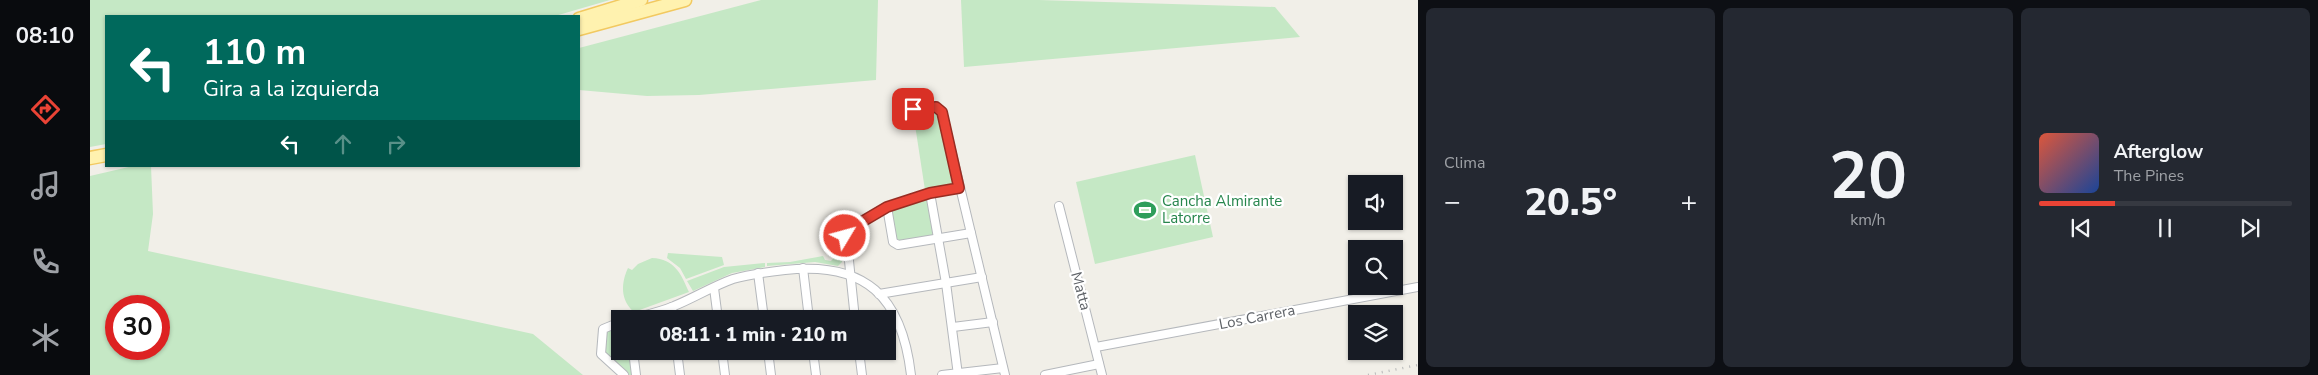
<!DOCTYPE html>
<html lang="es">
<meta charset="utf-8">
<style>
:root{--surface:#171b24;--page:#242831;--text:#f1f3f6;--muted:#9ea1a6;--line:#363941;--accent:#ea4335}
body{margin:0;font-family:"Nunito Sans",sans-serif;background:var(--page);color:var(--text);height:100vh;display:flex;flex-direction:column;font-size:19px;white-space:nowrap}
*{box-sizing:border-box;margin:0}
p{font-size:16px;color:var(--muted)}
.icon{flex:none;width:28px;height:28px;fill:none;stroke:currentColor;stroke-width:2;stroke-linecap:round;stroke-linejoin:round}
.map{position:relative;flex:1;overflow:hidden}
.panel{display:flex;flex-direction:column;gap:8px;padding:8px;background:#0d0f14;width:900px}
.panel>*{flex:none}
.banner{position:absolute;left:15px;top:15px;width:475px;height:152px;border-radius:0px;box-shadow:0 1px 4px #0004;background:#00695c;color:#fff;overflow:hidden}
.tools{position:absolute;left:1258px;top:175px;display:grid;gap:10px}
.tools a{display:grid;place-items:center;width:55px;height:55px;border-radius:0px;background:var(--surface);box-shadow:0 1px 4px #0004;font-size:25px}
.speed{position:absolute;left:15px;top:295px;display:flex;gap:10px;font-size:25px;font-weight:700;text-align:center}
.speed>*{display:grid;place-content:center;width:65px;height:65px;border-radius:50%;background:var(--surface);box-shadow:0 1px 4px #0004;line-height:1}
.speed .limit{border:8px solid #d22;background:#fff;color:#111}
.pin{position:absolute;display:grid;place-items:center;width:42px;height:42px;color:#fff;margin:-21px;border-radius:10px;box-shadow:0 2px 8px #0006}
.me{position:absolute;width:55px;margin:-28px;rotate:53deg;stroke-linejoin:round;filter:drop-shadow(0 0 4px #0008)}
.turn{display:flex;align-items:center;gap:18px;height:105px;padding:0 15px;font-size:22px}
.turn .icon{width:65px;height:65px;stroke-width:2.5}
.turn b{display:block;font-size:35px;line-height:42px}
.lanes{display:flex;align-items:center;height:48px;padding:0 15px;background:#0003;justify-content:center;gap:25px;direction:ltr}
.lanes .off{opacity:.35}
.big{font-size:38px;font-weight:800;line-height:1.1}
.panel .tile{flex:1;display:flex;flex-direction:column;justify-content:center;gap:8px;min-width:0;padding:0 18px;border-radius:8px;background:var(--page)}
.panel .dial{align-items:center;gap:0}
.dial b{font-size:65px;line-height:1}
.song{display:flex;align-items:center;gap:15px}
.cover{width:60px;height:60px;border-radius:8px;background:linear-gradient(135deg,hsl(10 70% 55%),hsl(220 70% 35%))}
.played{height:5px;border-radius:2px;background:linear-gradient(90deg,var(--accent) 30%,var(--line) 30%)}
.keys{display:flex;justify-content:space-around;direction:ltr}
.heat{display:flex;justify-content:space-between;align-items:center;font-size:28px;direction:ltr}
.panel .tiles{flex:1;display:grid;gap:8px;grid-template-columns:repeat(3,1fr)}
.trip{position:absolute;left:521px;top:310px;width:285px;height:50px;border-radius:0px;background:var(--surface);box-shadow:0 1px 4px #0004;font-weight:800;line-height:50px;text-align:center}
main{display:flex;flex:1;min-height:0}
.tabs{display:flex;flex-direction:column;width:90px;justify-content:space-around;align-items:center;background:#090b0e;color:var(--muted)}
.tabs .icon{width:35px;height:35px}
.tabs .on{color:var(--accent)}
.tabs b{font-size:22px;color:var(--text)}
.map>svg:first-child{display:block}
.green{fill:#c5e8c5;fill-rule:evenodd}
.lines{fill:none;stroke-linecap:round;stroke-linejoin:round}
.street-casing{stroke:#b5b8bc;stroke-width:10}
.primary-casing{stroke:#f2c960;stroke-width:15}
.street{stroke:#fff;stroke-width:8}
.primary{stroke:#fff2af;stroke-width:12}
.rail{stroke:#b6b7b8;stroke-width:2.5;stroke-dasharray:1 6;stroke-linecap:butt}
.route-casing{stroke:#982c22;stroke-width:12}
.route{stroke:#ea4335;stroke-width:9}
.labels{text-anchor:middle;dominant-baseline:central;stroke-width:4.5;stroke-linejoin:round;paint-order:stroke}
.leisure-label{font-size:15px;fill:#27864d;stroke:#fff;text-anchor:start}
.street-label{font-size:15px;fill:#5f6368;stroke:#fff}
</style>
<main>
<nav class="tabs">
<b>08:10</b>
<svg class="icon on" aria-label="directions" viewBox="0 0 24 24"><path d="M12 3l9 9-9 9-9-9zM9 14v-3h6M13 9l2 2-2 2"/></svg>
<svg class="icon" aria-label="music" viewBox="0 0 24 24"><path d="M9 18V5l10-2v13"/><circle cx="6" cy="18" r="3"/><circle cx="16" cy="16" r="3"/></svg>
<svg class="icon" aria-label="phone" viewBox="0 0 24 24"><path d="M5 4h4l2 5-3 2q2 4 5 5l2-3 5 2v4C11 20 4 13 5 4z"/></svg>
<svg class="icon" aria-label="climate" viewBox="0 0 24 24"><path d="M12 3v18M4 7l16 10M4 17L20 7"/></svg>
</nav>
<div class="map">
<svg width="1328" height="375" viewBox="0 0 1328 375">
<rect width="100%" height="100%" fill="#f1efe8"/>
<!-- green -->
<g class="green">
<path d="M0,0H520L465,16H16V144L0,147Z"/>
<path d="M671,0H788L786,80L609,95L557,96L489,90V48Z"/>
<path d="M871,0H949L1185,7L1210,37L874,67Z"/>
<path d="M844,110L849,114L864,180L861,186L835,190L823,112Z"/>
<path d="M1105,155L1123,237L1005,264L986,182Z"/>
<path d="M43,166H61L63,214L58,251L443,334L493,375H0V176ZM26,306H69V349H26Z"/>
<path d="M833,198L839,202L844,235L805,242L799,211Z"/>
<path d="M578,253L632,257L634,265L596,279L590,268L577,258Z"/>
<path d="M751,254L752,262L748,266L725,262L677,266V263L700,262L733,256L735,260L741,261L746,255Z"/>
<path d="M562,258C585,259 591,274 599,292L544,312C530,300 531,283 538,268L542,270L548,264Z"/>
<path d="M675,263V267L642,273L603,291L597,281L634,267Z"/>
<path d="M530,327V351H540L544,375H539L515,355V333L518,330Z"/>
</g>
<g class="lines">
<!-- street casing -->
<g class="street-casing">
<g id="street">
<path d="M823,109L846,107L852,112L915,375"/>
<path d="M840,193L856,283L868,375"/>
<path d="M969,206L1012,375"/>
<path d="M797,207L803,242L808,245L881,233"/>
<path d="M713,268L719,319"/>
<path d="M668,273L674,319"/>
<path d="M624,288L628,319"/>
<path d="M789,294L892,277"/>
<path d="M582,307L583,319"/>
<path d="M540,319C555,315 570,312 584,306C604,298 623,286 643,279C660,274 677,272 695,270C776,261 812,297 821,375"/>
<path d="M765,319L756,232L797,207L840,193L869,188"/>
<path d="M530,322L513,329L511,354L534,375"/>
<path d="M863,327L903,322"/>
<path d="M1006,347L1328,287"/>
<path d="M543,351L546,375"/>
<path d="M587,351L590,375"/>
<path d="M632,351L635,375"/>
<path d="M678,351L681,375"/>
<path d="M723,351L726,375"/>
<path d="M769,351L772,375"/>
<path d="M852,375L913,368"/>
<path d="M955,375L1009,364"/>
</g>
</g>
<!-- primary casing -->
<g class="primary-casing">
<g id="primary">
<path d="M489,19L551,0"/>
<path d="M489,29L595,0"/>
<path d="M0,158L16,155"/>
</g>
</g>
<!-- street -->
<use href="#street" class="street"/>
<!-- primary -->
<use href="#primary" class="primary"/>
<!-- rail -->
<path class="rail" d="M1278,375L1328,365"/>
</g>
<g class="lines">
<!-- route casing -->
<g class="route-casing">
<path id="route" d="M755,236L758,230L797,207L840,193L869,188L852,112L846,107L823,109"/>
</g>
<!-- route -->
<use href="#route" class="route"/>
</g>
<!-- icons -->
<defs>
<g id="stadium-bare" transform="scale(1.725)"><path d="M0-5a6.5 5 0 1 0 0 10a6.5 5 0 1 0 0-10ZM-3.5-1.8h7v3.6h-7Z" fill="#2e9e5b" stroke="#fff" stroke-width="2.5" paint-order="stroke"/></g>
</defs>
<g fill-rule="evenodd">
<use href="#stadium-bare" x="1055" y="210"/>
</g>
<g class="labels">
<!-- leisure labels -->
<g class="leisure-label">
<text x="1072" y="201">Cancha Almirante<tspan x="1072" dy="17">Latorre</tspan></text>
</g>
<!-- street labels -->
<g class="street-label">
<text transform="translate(991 291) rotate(75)">Matta</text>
<text transform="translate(1167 317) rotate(-11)">Los Carrera</text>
</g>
</g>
</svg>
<div class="tools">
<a><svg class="icon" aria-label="sound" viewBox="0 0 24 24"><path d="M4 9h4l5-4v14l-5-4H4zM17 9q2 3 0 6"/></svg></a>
<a><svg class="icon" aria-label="search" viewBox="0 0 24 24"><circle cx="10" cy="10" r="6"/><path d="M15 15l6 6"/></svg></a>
<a><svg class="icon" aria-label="layers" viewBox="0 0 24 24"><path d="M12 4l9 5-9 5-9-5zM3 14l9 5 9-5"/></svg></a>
</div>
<div class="speed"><div class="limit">30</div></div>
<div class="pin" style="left:823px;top:109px;background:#d93025"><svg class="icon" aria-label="arrive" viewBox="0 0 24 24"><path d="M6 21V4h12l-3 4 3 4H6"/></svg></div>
<svg class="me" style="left:755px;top:236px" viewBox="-20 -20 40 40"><circle r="17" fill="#ea4335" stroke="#fff" stroke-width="3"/><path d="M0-11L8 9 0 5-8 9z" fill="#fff"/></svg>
<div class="trip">08:11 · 1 min · 210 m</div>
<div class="banner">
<div class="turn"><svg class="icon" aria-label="left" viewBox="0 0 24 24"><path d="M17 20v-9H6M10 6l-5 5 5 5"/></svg><div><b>110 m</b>Gira a la izquierda</div></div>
<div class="lanes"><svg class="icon" aria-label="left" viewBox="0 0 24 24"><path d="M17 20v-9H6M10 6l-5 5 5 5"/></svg><svg class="icon off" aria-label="ahead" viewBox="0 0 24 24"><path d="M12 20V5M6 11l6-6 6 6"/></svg><svg class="icon off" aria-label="right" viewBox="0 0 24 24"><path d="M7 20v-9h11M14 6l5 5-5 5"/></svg></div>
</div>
</div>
<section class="panel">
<div class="tiles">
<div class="tile"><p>Clima</p>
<div class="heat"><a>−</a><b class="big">20.5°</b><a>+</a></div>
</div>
<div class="tile dial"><b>20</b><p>km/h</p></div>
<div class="tile">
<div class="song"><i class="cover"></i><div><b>Afterglow</b><p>The Pines</p></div></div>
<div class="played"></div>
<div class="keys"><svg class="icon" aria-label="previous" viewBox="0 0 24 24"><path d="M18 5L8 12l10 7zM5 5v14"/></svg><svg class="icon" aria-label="pause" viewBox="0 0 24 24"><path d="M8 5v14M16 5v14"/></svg><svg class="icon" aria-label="next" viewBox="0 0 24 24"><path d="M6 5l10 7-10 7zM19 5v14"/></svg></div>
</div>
</div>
</section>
</main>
